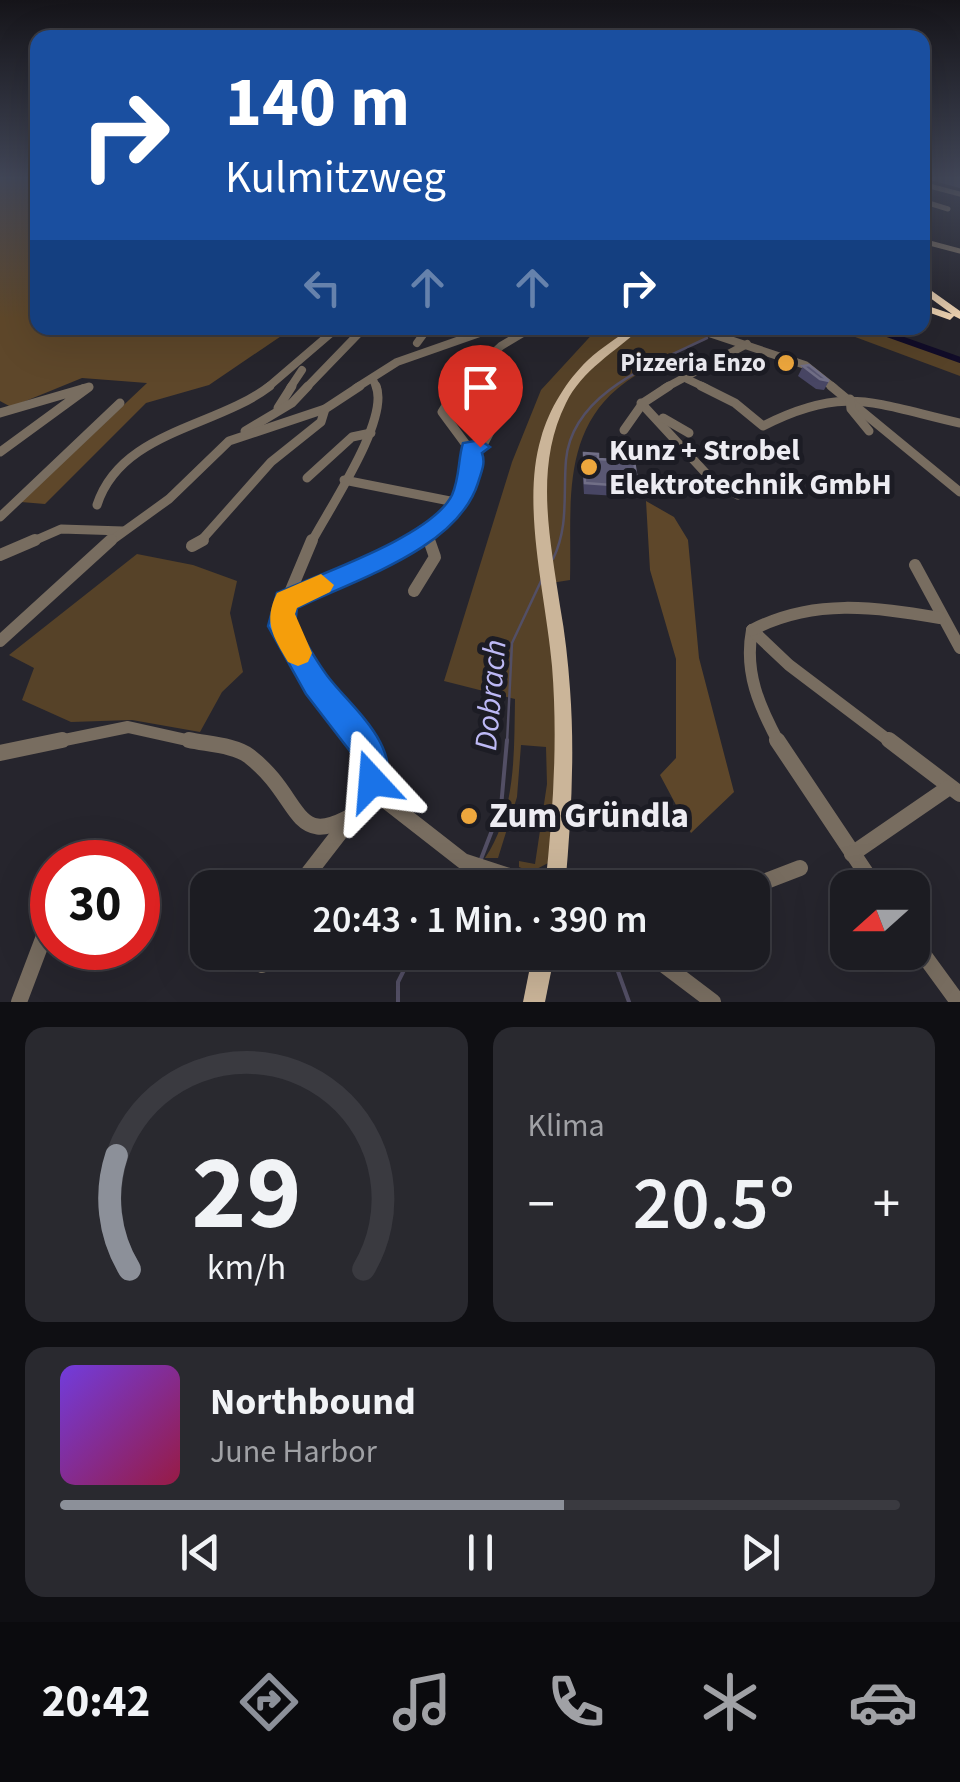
<!DOCTYPE html>
<html lang="de">
<meta charset="utf-8">
<style>
:root{--surface:#1c1c22;--page:#29292f;--text:#f1f3f6;--muted:#a0a1a5;--line:#3a3a40;--accent:#8c9099}
body{margin:0;font-family:"Source Sans 3",sans-serif;background:var(--page);color:var(--text);height:100vh;display:flex;flex-direction:column;font-size:38px;white-space:nowrap}
*{box-sizing:border-box;margin:0}
p{font-size:32px;color:var(--muted)}
.icon{flex:none;width:55px;height:55px;fill:none;stroke:currentColor;stroke-width:2;stroke-linecap:round;stroke-linejoin:round}
.map{position:relative;height:1002px;overflow:hidden}
.sheet{display:flex;flex-direction:column;gap:25px;padding:25px;background:#0f0f13;flex:1}
.sheet>*{flex:none}
.top-card{position:absolute;left:30px;top:30px;width:900px;height:305px;border-radius:20px;box-shadow:0 10px 40px #0002,0 0 0 2px var(--line);background:#1a4fa0;color:#fff;overflow:hidden}
.needle{width:65px;rotate:249deg}
.tools{position:absolute;left:830px;top:870px;display:grid;gap:20px}
.tools a{display:grid;place-items:center;width:100px;height:100px;border-radius:20px;background:var(--surface);box-shadow:0 10px 40px #0002,0 0 0 2px var(--line);font-size:50px}
.speed{position:absolute;left:30px;top:840px;display:flex;gap:20px;font-size:50px;font-weight:700;text-align:center}
.speed>*{display:grid;place-content:center;width:130px;height:130px;border-radius:50%;background:var(--surface);box-shadow:0 10px 40px #0002,0 0 0 2px var(--line);line-height:1}
.speed .limit{border:15px solid #d22;background:#fff;color:#111}
.pin{position:absolute;display:grid;place-items:center;width:85px;height:85px;color:#fff;margin:-102px -42px;border-radius:50% 50% 50% 0;rotate:-45deg;box-shadow:0 0 10px #0007}
.pin .icon{rotate:45deg}
.me{position:absolute;width:110px;margin:-55px;rotate:341deg;stroke-linejoin:round;filter:drop-shadow(0 0 8px #0008)}
.turn{display:flex;align-items:center;gap:35px;height:210px;padding:0 30px;font-size:45px}
.turn .icon{width:130px;height:130px;stroke-width:2.5}
.turn b{display:block;font-size:70px;line-height:85px}
.lanes{display:flex;align-items:center;height:95px;padding:0 30px;background:#0003;justify-content:center;gap:50px;direction:ltr}
.lanes .off{opacity:.35}
.big{font-size:75px;font-weight:600;line-height:1.1}
.sheet .tile{flex:1;display:flex;flex-direction:column;justify-content:center;gap:15px;min-width:0;padding:0 35px;border-radius:20px;background:var(--page)}
.sheet .dial{align-items:center;gap:0}
.dial svg{height:260px;overflow:visible;fill:none;stroke:var(--line);stroke-width:7;stroke-linecap:round;text-anchor:middle}
.dial text{fill:var(--text);stroke:none}
.song{display:flex;align-items:center;gap:30px}
.cover{width:120px;height:120px;border-radius:15px;background:linear-gradient(135deg,hsl(260 70% 55%),hsl(340 70% 35%))}
.played{height:10px;border-radius:5px;background:linear-gradient(90deg,var(--accent) 60%,var(--line) 60%)}
.keys{display:flex;justify-content:space-around;direction:ltr}
.heat{display:flex;justify-content:space-between;align-items:center;font-size:55px;direction:ltr}
.sheet .tiles{flex:1;display:grid;gap:25px;grid-template-columns:1fr 1fr}
.tile:last-child{grid-column:span 2}
.trip{position:absolute;left:190px;top:870px;width:580px;height:100px;border-radius:20px;background:var(--surface);box-shadow:0 10px 40px #0002,0 0 0 2px var(--line);font-weight:600;line-height:100px;text-align:center}
.tabs{display:flex;height:160px;justify-content:space-around;align-items:center;background:#0b0b0e;color:var(--muted)}
.tabs .icon{width:70px;height:70px}
.tabs .current{color:var(--accent)}
.tabs b{font-size:45px;color:var(--text)}
.map>svg:first-child{display:block}
.green{fill:#564228}
.forest{fill:#5e472a}
.lines{fill:none;stroke-linecap:round;stroke-linejoin:round}
.stream-far1{stroke:#534f65;stroke-width:2.5}
.stream{stroke:#534f65;stroke-width:4}
.canal{stroke:#110c28;stroke-width:6}
.minor-far4{stroke:#786d60;stroke-width:5}
.minor-far3{stroke:#786d60;stroke-width:8}
.minor-far2{stroke:#786d60;stroke-width:9}
.minor-far1{stroke:#786d60;stroke-width:12}
.minor{stroke:#786d60;stroke-width:16}
.major{fill:#cbb599;fill-rule:evenodd}
.highway{fill:#ecd1af;fill-rule:evenodd}
.wall{fill:#484664}
.building{fill:#5a5873;stroke:#716f87;stroke-width:2.5}
.route{fill:#1a73e8;stroke:#114b97;stroke-width:2.5}
.slow{fill:#f59e0b}
.poi-dot{fill:#eea73d;stroke:#1c1c24;stroke-width:4}
.labels{text-anchor:middle;dominant-baseline:central;stroke-width:10;stroke-linejoin:round;paint-order:stroke}
.far-poi-label{font-size:25px;font-weight:bold;fill:#edecf2;stroke:#1c1c24;text-anchor:end}
.poi-label{font-size:30px;font-weight:bold;fill:#edecf2;stroke:#1c1c24;text-anchor:start}
.water-label{font-size:32px;font-style:italic;fill:#bdb9f5;stroke:#1c1c24}
.near-poi-label{font-size:35px;font-weight:bold;fill:#edecf2;stroke:#1c1c24;text-anchor:start}
</style>
<div class="map">
<svg width="960" height="1002" viewBox="0 0 960 1002">
<rect width="100%" height="100%" fill="#26252d"/>
<!-- green -->
<g class="green">
<path d="M598,328H694L712,334C682,352 643,367 617,389C560,437 572,513 570,580L551,583L560,661L550,862L531,872L519,867V861L535,864L547,784L546,747L521,745L517,797L498,858H485C516,811 514,755 515,699L444,681L512,462L541,390Z"/>
<path d="M831,328H868L960,360V376Z"/>
<path d="M137,554L193,565L237,581L230,613L243,672L222,692L200,732L132,720L71,722L22,700L34,668L9,655Z"/>
</g>
<!-- forest -->
<g class="forest">
<path d="M0,177H37L38,328H293L209,385L146,403L45,504L21,502L147,383L82,378L11,407L0,401Z"/>
<path d="M646,501L674,517L688,540L699,658L734,792L691,833L660,775L676,758V659L650,570Z"/>
</g>
<g class="lines">
<!-- stream-far1 -->
<g class="stream-far1">
<path d="M553,559C569,526 563,495 566,460C572,392 655,363 707,338"/>
<path d="M507,743L512,643L542,579"/>
</g>
<!-- stream -->
<g class="stream">
<path d="M481,859L501,807L507,740"/>
<path d="M459,888L474,870"/>
<path d="M611,952L629,1002"/>
<path d="M398,1002V982L413,952"/>
</g>
<!-- canal -->
<path class="canal" d="M870,328L960,360"/>
<!-- minor-far4 -->
<g class="minor-far4">
<path d="M922,184L960,194"/>
<path d="M922,201L948,209"/>
<path d="M922,241L960,251"/>
</g>
<!-- minor-far3 -->
<g class="minor-far3">
<path d="M694,328L805,365L834,388"/>
<path d="M417,343L428,328"/>
<path d="M687,379L706,388"/>
<path d="M373,380L377,388"/>
<path d="M84,388H87"/>
<path d="M267,388L337,328"/>
<path d="M290,388L302,370"/>
<path d="M306,388L364,328"/>
<path d="M356,388L397,362L494,328"/>
<path d="M456,388L501,346L531,328"/>
<path d="M665,388L747,344"/>
</g>
<!-- minor-far2 -->
<g class="minor-far2">
<path d="M701,386L735,403L763,426C845,384 875,404 960,423"/>
<path d="M831,386L960,492"/>
<path d="M850,399L851,409L869,431"/>
<path d="M641,403L713,481L738,495"/>
<path d="M278,408L292,386"/>
<path d="M0,413L89,387L0,452"/>
<path d="M663,418L689,433"/>
<path d="M624,430L643,403L669,386"/>
<path d="M245,431L292,403L308,386"/>
<path d="M471,448L483,445L508,398"/>
<path d="M307,478L352,437L371,433"/>
<path d="M344,480L460,503"/>
<path d="M97,505C121,431 215,428 270,386"/>
<path d="M0,517L120,403"/>
<path d="M427,534L430,543"/>
<path d="M29,543L61,529L123,531"/>
<path d="M108,543L169,499L229,441L325,409L360,386"/>
<path d="M199,543L271,462L321,422L325,409"/>
<path d="M311,543C328,510 390,420 376,386"/>
<path d="M411,543C446,519 467,497 473,454L442,412L458,386"/>
</g>
<!-- minor-far1 -->
<g class="minor-far1">
<path d="M312,540L281,614C284,656 337,711 364,743"/>
<path d="M192,546L203,540"/>
<path d="M0,555L35,540"/>
<path d="M915,565L960,648"/>
<path d="M414,591L435,557L429,540"/>
<path d="M287,601L415,540"/>
<path d="M752,630C744,672 759,706 779,743"/>
<path d="M752,630L789,665L892,743"/>
<path d="M752,630C814,598 874,607 940,618"/>
<path d="M0,641L111,540"/>
<path d="M50,743L128,727L200,743"/>
</g>
<!-- minor -->
<g class="minor">
<path d="M189,740C206,744 235,745 249,756C310,803 287,864 381,797"/>
<path d="M362,740L381,797L463,861L546,888"/>
<path d="M777,740L876,888"/>
<path d="M889,740L960,794"/>
<path d="M0,753L62,740"/>
<path d="M852,854L948,788"/>
<path d="M297,888L345,826"/>
<path d="M748,888L800,868"/>
<path d="M912,939L958,1002"/>
<path d="M647,952L713,1002"/>
<path d="M262,965L267,952"/>
<path d="M19,1002L52,915"/>
</g>
<!-- major -->
<g class="major">
<path d="M631,328H641C615,352 582,370 566,403C534,467 550,538 560,606C565,633 568,661 570,689C575,755 571,822 565,888H545C553,814 558,740 552,666C546,596 521,505 541,438C549,409 567,380 588,360C601,348 617,338 631,328Z"/>
<path d="M533,952H555L545,1002H523Z"/>
</g>
<!-- highway -->
<path class="highway" d="M922,284L960,311V319L954,316L950,320L922,310V304L952,314L922,292Z"/>
</g>
<!-- wall -->
<g class="wall">
<path d="M922,177H960V188L922,178Z"/>
<path d="M803,366L829,381L824,390L816,389L798,376Z"/>
<path d="M584,453L598,459L638,487L635,497L584,494L582,463Z"/>
</g>
<!-- building -->
<g class="building">
<path d="M809,365L829,381L820,379L803,366Z"/>
<path d="M584,453L598,454V459L634,461L638,487L585,483Z"/>
</g>
<!-- sky -->
<linearGradient id="sky" x2="0" y2="1"><stop stop-color="#151419"/><stop offset="0.56" stop-color="#414657"/><stop offset="1" stop-color="#414657" stop-opacity="0"/></linearGradient>
<rect width="960" height="318" fill="url(#sky)"/>
<!-- route -->
<path class="route" d="M480,440L490,447L482,453C486,464 481,472 478,483C457,549 356,579 297,608L295,624C306,642 316,661 329,678C354,710 403,747 384,793L372,797L361,793L353,755L306,694L268,626L277,593C319,574 432,536 452,495C460,477 458,458 463,443Z"/>
<!-- slow -->
<path class="slow" d="M321,574L334,585L330,592L297,608L295,614L312,653L308,662L298,666L288,662C273,636 263,622 277,593Z"/>
<!-- markers -->
<g class="poi-dot">
<circle cx="786" cy="363" r="10"/>
<circle cx="589" cy="467" r="10"/>
<circle cx="469" cy="816" r="10"/>
</g>
<g class="labels">
<!-- far-poi labels -->
<g class="far-poi-label">
<text x="766" y="363">Pizzeria Enzo</text>
</g>
<!-- poi labels -->
<g class="poi-label">
<text x="609" y="450">Kunz + Strobel<tspan x="609" dy="34">Elektrotechnik GmbH</tspan></text>
</g>
<!-- water labels -->
<g class="water-label">
<text transform="translate(491 695) rotate(-85)">Dobrach</text>
</g>
<!-- near-poi labels -->
<g class="near-poi-label">
<text x="489" y="816">Zum Gründla</text>
</g>
</g>
</svg>
<div class="tools">
<a><svg class="needle" viewBox="-14 -14 28 28"><path d="M0-13l5 13h-10z" fill="#e53935"/><path d="M0 13l5-13h-10z" fill="#a0a1a5"/></svg></a>
</div>
<div class="speed"><div class="limit">30</div></div>
<div class="pin" style="left:480px;top:447px;background:#d93025"><svg class="icon" aria-label="arrive" viewBox="0 0 24 24"><path d="M6 21V4h12l-3 4 3 4H6"/></svg></div>
<svg class="me" style="left:372px;top:781px" viewBox="-20 -20 40 40"><path d="M0-17L14 15 0 8-14 15z" fill="#1a73e8" stroke="#fff" stroke-width="4"/></svg>
<div class="trip">20:43 · 1 Min. · 390 m</div>
<div class="top-card">
<div class="turn"><svg class="icon" aria-label="right" viewBox="0 0 24 24"><path d="M7 20v-9h11M14 6l5 5-5 5"/></svg><div><b>140 m</b>Kulmitzweg</div></div>
<div class="lanes"><svg class="icon off" aria-label="left" viewBox="0 0 24 24"><path d="M17 20v-9H6M10 6l-5 5 5 5"/></svg><svg class="icon off" aria-label="ahead" viewBox="0 0 24 24"><path d="M12 20V5M6 11l6-6 6 6"/></svg><svg class="icon off" aria-label="ahead" viewBox="0 0 24 24"><path d="M12 20V5M6 11l6-6 6 6"/></svg><svg class="icon" aria-label="right" viewBox="0 0 24 24"><path d="M7 20v-9h11M14 6l5 5-5 5"/></svg></div>
</div>
</div>
<section class="sheet">
<div class="tiles">
<div class="tile dial"><svg viewBox="0 0 100 80">
<path d="M14 69A42 42 0 1 1 86 69"/>
<path d="M14 69A42 42 0 0 1 10 34" stroke="#8c9099"/>
<text x="50" y="56" font-size="32" font-weight="700">29</text>
<text x="50" y="72" font-size="11">km/h</text>
</svg></div>
<div class="tile"><p>Klima</p>
<div class="heat"><a>−</a><b class="big">20.5°</b><a>+</a></div>
</div>
<div class="tile">
<div class="song"><i class="cover"></i><div><b>Northbound</b><p>June Harbor</p></div></div>
<div class="played"></div>
<div class="keys"><svg class="icon" aria-label="previous" viewBox="0 0 24 24"><path d="M18 5L8 12l10 7zM5 5v14"/></svg><svg class="icon" aria-label="pause" viewBox="0 0 24 24"><path d="M8 5v14M16 5v14"/></svg><svg class="icon" aria-label="next" viewBox="0 0 24 24"><path d="M6 5l10 7-10 7zM19 5v14"/></svg></div>
</div>
</div>
</section>
<nav class="tabs">
<b>20:42</b>
<svg class="icon current" aria-label="directions" viewBox="0 0 24 24"><path d="M12 3l9 9-9 9-9-9zM9 14v-3h6M13 9l2 2-2 2"/></svg>
<svg class="icon" aria-label="music" viewBox="0 0 24 24"><path d="M9 18V5l10-2v13"/><circle cx="6" cy="18" r="3"/><circle cx="16" cy="16" r="3"/></svg>
<svg class="icon" aria-label="phone" viewBox="0 0 24 24"><path d="M5 4h4l2 5-3 2q2 4 5 5l2-3 5 2v4C11 20 4 13 5 4z"/></svg>
<svg class="icon" aria-label="climate" viewBox="0 0 24 24"><path d="M12 3v18M4 7l16 10M4 17L20 7"/></svg>
<svg class="icon" aria-label="car" viewBox="0 0 24 24"><path d="M5 17H2v-5l4-1 3-4h7l3 4 3 1v5h-3M9 17h6M6 11h13"/><circle cx="7" cy="17" r="2"/><circle cx="17" cy="17" r="2"/></svg>
</nav>
